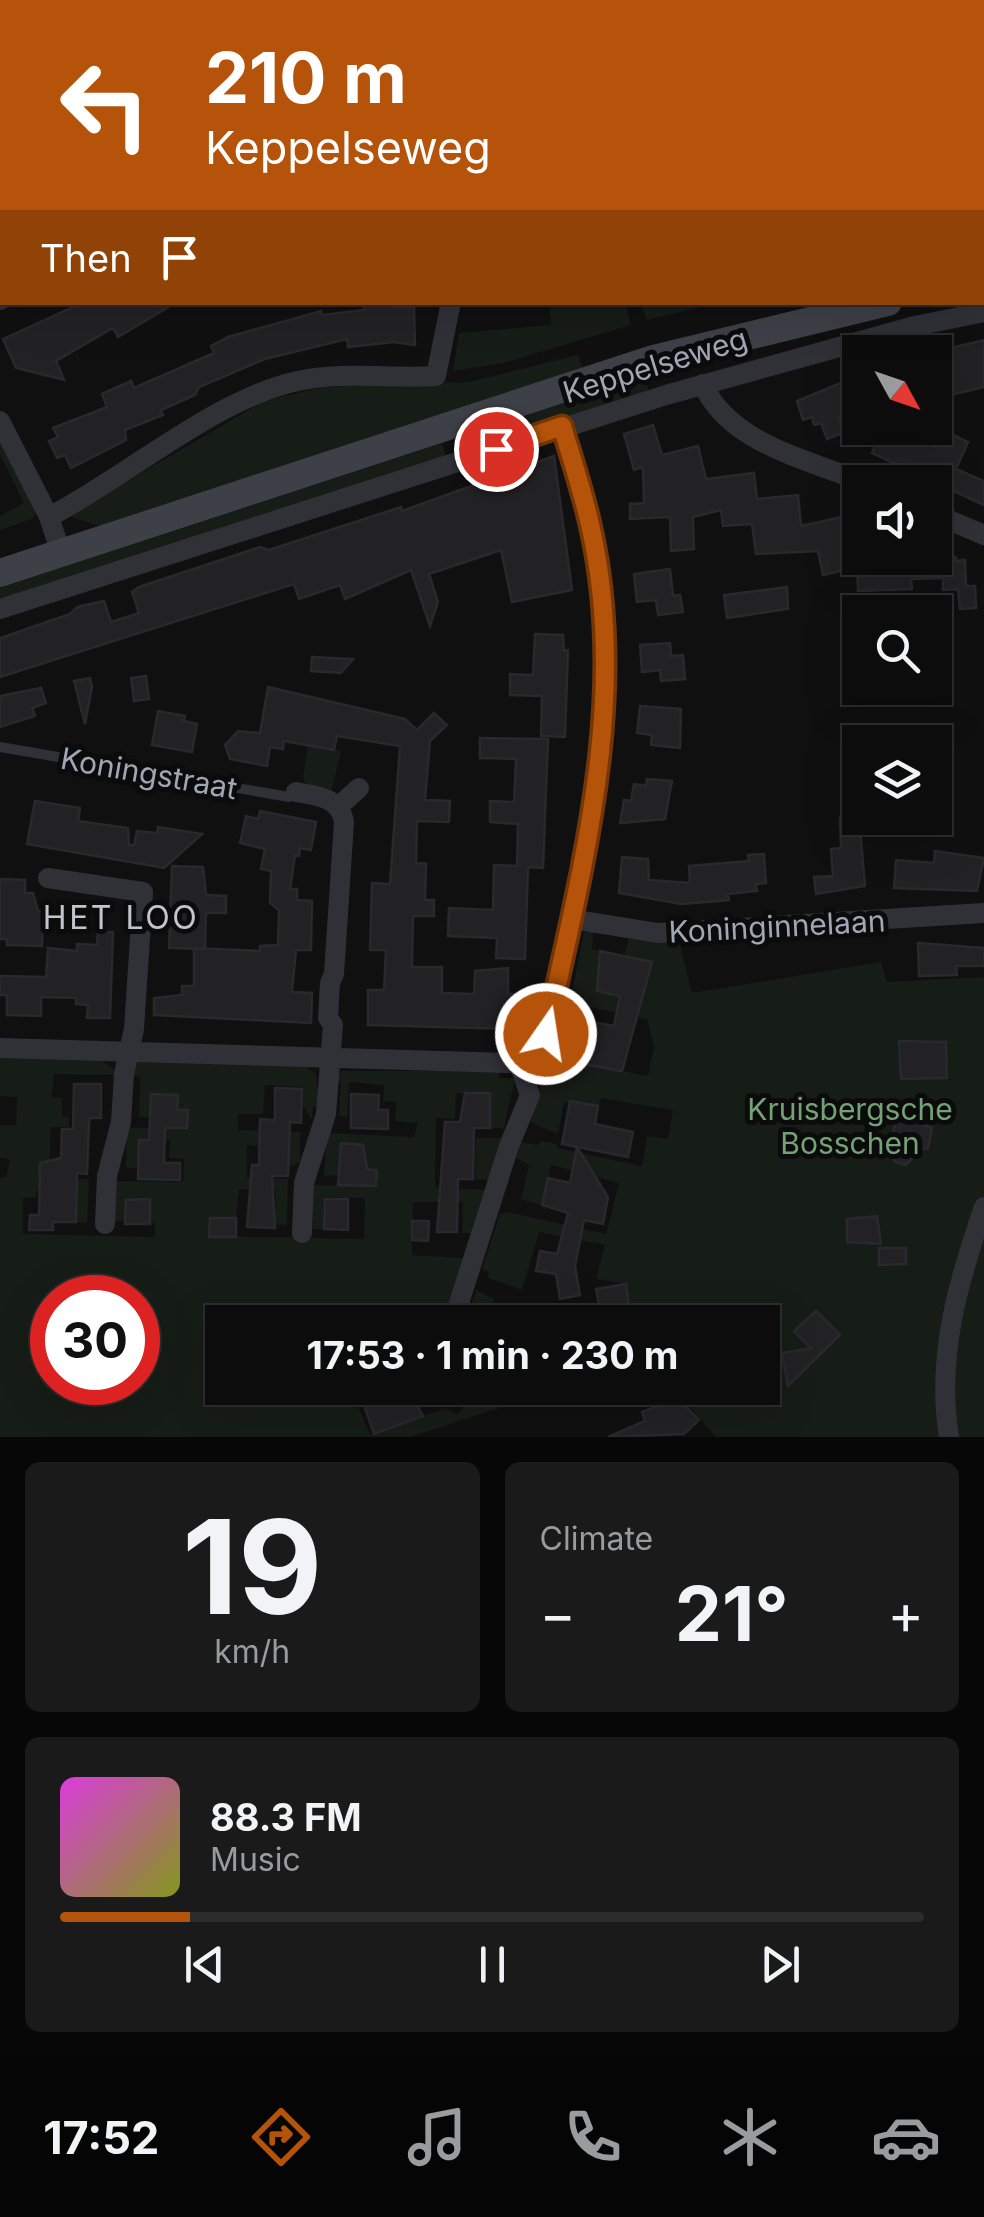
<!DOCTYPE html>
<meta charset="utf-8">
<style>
:root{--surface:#0c0c0d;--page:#1a1a1b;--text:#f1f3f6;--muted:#9a9b9d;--line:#2c2c2e;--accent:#b45309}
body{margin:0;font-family:Inter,sans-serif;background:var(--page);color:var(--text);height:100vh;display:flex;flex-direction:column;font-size:38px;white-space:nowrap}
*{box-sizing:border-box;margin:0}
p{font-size:32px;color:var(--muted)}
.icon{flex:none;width:55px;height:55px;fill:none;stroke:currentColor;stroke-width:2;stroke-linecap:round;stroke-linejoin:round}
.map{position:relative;height:1437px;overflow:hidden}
.side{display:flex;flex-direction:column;gap:25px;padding:25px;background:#070707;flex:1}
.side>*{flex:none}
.top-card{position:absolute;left:0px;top:0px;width:985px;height:305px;box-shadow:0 10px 40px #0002,0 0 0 2px var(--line);background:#b45309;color:#fff;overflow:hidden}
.needle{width:65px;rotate:130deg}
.controls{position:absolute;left:842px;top:335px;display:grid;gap:20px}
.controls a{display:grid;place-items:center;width:110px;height:110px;border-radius:0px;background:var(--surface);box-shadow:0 10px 40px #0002,0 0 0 2px var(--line);font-size:50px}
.speed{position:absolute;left:30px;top:1275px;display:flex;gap:20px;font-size:50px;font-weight:700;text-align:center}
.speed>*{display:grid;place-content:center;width:130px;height:130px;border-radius:50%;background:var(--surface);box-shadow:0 10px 40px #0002,0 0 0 2px var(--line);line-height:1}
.speed .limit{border:15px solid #d22;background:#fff;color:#111}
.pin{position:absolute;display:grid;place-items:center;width:85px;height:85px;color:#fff;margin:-42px;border:5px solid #fff;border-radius:50%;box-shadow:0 2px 10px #0007}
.me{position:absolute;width:110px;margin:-55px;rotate:13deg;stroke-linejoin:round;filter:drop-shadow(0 0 8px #0008)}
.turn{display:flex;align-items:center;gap:35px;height:210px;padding:0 40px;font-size:45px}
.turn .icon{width:130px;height:130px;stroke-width:2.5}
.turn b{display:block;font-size:70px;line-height:85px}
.then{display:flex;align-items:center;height:95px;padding:0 40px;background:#0003;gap:20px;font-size:38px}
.big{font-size:75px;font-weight:700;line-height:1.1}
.side .tile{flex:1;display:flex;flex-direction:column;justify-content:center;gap:15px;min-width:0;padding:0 35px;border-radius:15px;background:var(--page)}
.side .dial{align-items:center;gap:0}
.dial b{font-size:130px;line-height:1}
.song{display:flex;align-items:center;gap:30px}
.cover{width:120px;height:120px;border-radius:15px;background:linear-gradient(135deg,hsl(300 70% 55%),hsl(70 70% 35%))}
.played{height:10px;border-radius:5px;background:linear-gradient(90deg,var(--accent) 15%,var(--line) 15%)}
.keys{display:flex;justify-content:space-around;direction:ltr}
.heat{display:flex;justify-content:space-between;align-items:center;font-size:55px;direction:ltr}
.side .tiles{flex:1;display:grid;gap:25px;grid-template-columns:1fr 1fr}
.tile:last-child{grid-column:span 2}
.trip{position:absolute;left:205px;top:1305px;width:575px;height:100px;border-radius:0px;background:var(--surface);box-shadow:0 10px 40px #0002,0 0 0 2px var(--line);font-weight:700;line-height:100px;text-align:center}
.menu{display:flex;height:160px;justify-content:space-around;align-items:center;background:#050505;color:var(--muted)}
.menu .icon{width:70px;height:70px}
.menu .on{color:var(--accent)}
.menu b{font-size:45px;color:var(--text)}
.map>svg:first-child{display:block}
.built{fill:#1b1c1e}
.green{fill:#161c16;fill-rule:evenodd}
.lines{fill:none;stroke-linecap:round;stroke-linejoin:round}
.stream{stroke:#252f36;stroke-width:6}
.building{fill:#222225;stroke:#29292d;stroke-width:2.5}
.lane{stroke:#303137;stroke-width:10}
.street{stroke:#303137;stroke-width:20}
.secondary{stroke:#3e4047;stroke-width:28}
.primary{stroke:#4c4e56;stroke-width:32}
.route-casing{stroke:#753606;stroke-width:25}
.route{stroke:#b45309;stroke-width:18}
.labels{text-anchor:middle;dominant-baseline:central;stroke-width:10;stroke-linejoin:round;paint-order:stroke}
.street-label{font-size:30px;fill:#9fa6b4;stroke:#0b0b0c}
.park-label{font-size:30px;fill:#74a176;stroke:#0b0b0c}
.neighbourhood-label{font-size:32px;letter-spacing:2.5px;fill:#c0c5cf;stroke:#0b0b0c}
</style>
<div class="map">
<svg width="984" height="1437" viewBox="0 0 984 1437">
<rect width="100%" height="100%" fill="#101011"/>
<!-- built -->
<rect class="built" x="516" y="0" width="367" height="2"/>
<!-- green -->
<g class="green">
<path d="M549,303H625L631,325L504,363L453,371L459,333L551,325Z"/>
<path d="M640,303V302L717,303L647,320Z"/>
<path d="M578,355L583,369L103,527L68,516L264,401L323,387L470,382Z"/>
<path d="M654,374L656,381L647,384L649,391L476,447L469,442L471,434Z"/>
<path d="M0,443L36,513L32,519L0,530V516L24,503L0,454Z"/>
<path d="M442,443L446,456L0,602V588Z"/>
<path d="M308,746L341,751L331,793L307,786L303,777Z"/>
<path d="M584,932H593L592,949L600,951L616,966L622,967L628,939L679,941L692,993L881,962L887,982L984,977V1437H716L673,1388H762V1322H533L629,1310L625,1284L596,1279L605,1245L539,1232L522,1290L488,1278L489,1272L482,1269L500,1214L508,1212L606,1234L619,1183L551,1165L542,1205L521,1199L529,1165L516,1158L521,1142L539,1145L541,1141L557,1144V1148L642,1166L647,1136L668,1139L673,1110L601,1098L598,1109L564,1102L558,1134L530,1122L540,1090L535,1072L552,1057L564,1030L589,1035L584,1064L648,1076L654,1046L647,1019L570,1003Z"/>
<path d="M0,1057L102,1060L114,1070V1075L54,1074L52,1097L62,1098V1117H69V1127H51L49,1178L89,1179L87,1223L76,1222V1190L37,1189L36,1197L23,1198V1234L155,1237V1223L113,1221L116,1181L183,1182L184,1159L169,1158L170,1140H139L138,1168H126L127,1128H172V1118L139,1117L140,1077L129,1076L138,1061L305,1066L316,1074L319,1106L313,1107L312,1119L303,1106V1087L265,1085L263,1114H238V1130L300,1132V1162L288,1167L259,1146L247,1145V1177L288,1179L287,1225L275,1224L276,1191L239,1189L236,1218H210L209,1236L364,1239L365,1198L324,1197L323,1229H313V1185L375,1186L365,1174L324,1176L327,1133L414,1137L418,1123L395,1121L396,1102L383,1101L384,1085L349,1082L347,1117L339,1116L341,1082L335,1081L341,1071H499V1078H515L504,1128H490L489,1093H456L455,1119L436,1118L435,1187L484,1190L471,1233H462L463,1202H413L412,1255L464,1258L442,1322H222V1388H351L370,1435L446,1408L457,1415L466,1401L454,1392L457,1388H471L473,1396L492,1395V1388H561L410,1437H0V1178L6,1177L10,1159L0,1158V1125H16L17,1097L0,1096ZM52,1298H138V1382H52Z"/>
<path d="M476,1138H501L488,1180L475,1179Z"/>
<path d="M476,1290L494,1299L487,1322L466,1321Z"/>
</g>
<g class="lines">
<!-- stream -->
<path class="stream" d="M916,0V2"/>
</g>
<!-- building -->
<g class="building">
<path d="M84,302H177L118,337L113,328L56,361L64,380L16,368L3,339Z"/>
<path d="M390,302H395V307H414L415,345L394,342L348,347L347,339L265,359L199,387L195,395L161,410L163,415L125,430L126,440L71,468L65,455L57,458L49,441L58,437L53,428L107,407L102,394L131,381L134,388L214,353L211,346L228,337L321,311L322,315L364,310V306Z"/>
<path d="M984,340V387L950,395L936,427L968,442L956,469L984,481V505L872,453L880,434L910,442L912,438L935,447V352Z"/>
<path d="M860,375V412L838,418L847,431L827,439L821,423L814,425L812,417L803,420L797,401Z"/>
<path d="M653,425L662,455L698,446L706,479L754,473L757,499L798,495L801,526L842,517L853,568L823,575L818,551L756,554L752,524L723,526L721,510L693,517L694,549L671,551L670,517L630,519V504L644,503L643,467L634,470L624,434Z"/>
<path d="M554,456L572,590L512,602L501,550L429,574L438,602L430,626L411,570L345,599L340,585L299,599L294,584L0,677V638L70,614L77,607L104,601L111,622L139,613L132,592L139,587L260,547L269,550L401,507L402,511Z"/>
<path d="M956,557V561L965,560L966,586H975L976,608L960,609L958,589L943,590V578L911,579L912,589L858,591L857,558Z"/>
<path d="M670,569L673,596L680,595L683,612L658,615L656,600L637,602L634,574Z"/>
<path d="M787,587L788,609L727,618L724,595Z"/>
<path d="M535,634L563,635L564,651L568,650L565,737L541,736L542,696L510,695V674L533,675Z"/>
<path d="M670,643L671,656L683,655L685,679L661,681L660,670L642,672L640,645Z"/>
<path d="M312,657L353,659L341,673L311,671Z"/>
<path d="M146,676L149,699L134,701L131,678Z"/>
<path d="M90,678L92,687L85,724L74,681Z"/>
<path d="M268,687L405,719L417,730L434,713L447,725L430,741L425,800L450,801L449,822L417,821L416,863L426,864L425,900H434V916H413L412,967H442V993L474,994L475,971L508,968V994H514L513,1029L368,1025V990H384L386,950H370L372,883L390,884L400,746L337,736L334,750L284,741L283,749L270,747L267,766L230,759L225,745L238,731L260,733Z"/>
<path d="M41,688L46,703L32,708L35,716L0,727V696Z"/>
<path d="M640,706L681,709L680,748L651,745L652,735L637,733Z"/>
<path d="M158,711L185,716L184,721L197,724L192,752L152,745Z"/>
<path d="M480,738L548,739L543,868L528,867L525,959L496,958L497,938L448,936L449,908L493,910L494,865L517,866L518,824L490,822V801L514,802L516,759L480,758Z"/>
<path d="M647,779L672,781L665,819L620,823L624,800L631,801L634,784L646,786Z"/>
<path d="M35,801L80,808L78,821L128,828L129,845H134L137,831L157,833L158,827L202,834L164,868L27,844Z"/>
<path d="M260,811L316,822L311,850L300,848L299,856L295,855L290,889H297V900L312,901L311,950H296L292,992L312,993L311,1023L154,1015V998L182,995V986H194V948L260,951V946L278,945L279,910L270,903L271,871L261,869L265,849L240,843L246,816L258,819Z"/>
<path d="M859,817L865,886L816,894L814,877L833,876L831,849L841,848L840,818Z"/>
<path d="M935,851L984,858L977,891L894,888L896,860L934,863Z"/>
<path d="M764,854L766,883L756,884L757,891L728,894L729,900L681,904L619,893L622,857L648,859L649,880L690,883L689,866L749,861L748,855Z"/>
<path d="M172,866L203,867L206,895L226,896V913H206L205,949L169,948Z"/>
<path d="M0,879L25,880V893H33L38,911H43L42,946L7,945V939H0Z"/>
<path d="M98,932H113L110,1018H87L88,1005L76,1004V998L41,997V1016L7,1015V995H0V976L46,977L48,948L77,951V944L97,945Z"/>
<path d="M918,943L984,948V966H956L957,975L919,976Z"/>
<path d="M600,951L652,962L622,1071L583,1064L592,1022L614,1026L620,996L597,991Z"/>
<path d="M899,1041L946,1042L947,1078L901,1079Z"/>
<path d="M74,1084H101V1118H90L89,1123L87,1174L77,1173L76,1222H53V1230H29L30,1215H39L40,1163L61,1158L62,1129H73Z"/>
<path d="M275,1088L302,1089L301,1123L290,1122L288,1176H272L275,1228L247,1227L252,1165H259L260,1119L275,1120Z"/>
<path d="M465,1093H490V1128H474L473,1179H458L457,1232H437L445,1122H460Z"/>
<path d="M151,1094L178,1095L177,1110H188L187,1128H165L164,1163H180V1180L138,1179L139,1140H149Z"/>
<path d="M351,1094L379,1095L378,1110H388V1129L351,1128Z"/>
<path d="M570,1101L598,1106L595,1124L633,1132L628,1157L562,1144Z"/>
<path d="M900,1103L921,1125L932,1127L928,1149L924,1148L905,1165L895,1162L889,1149Z"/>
<path d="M341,1143L363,1145L367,1169L377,1170L376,1186L338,1185Z"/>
<path d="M577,1147L608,1197L603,1224L584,1220L575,1266L580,1295L560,1299L556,1274L536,1271L540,1251L557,1254L568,1213L542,1205L548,1178L570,1183Z"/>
<path d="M150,1199V1224H125L126,1200Z"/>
<path d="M325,1199H348V1230L324,1229Z"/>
<path d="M877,1216L881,1244L847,1242V1219Z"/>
<path d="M210,1218H236V1237H209Z"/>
<path d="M412,1221H429L428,1241L412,1240Z"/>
<path d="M879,1248H906V1264L879,1265Z"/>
<path d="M626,1284L629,1306L600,1311L596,1289Z"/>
<path d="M816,1311L840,1335L788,1386L782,1353L811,1348L794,1331Z"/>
<path d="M358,1388H407L423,1416L374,1434Z"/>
<path d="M678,1398L699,1420L684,1434L608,1437L645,1421L642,1412Z"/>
</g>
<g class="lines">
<!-- lane -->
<path class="lane" d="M0,747L289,797L296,792"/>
<!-- street -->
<g class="street">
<path d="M136,2L150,0"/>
<path d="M496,2V0"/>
<path d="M0,27H2"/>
<path d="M0,300L2,299"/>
<path d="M703,384C728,443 807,459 862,482"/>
<path d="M0,421L49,517L61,553"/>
<path d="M562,427C572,461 584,495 591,530C619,661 596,790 571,919"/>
<path d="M935,514L984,535"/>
<path d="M49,517C125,478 216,398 298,381C342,371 391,379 436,376L451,302"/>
<path d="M0,609L666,395L915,326L984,312"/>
<path d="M296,792C317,796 340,797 344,822L334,974L330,983L328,1018L333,1025L326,1114L304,1183L302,1233"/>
<path d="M338,807L359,788"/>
<path d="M48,878L143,892L134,1029L124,1074L121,1122L107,1176L105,1224"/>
<path d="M0,1048L509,1063C558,1052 562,961 571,919L658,933L984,913"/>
<path d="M453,1322L509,1146L530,1095L518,1061"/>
<path d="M949,1437C936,1357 958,1282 984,1207"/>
</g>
<!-- secondary -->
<g class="secondary">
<path d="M982,283H984"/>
<path d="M0,573L653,359L888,302"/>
</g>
<!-- primary -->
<g class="primary">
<path d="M958,0V2"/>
<path d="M982,154L984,164"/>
</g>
</g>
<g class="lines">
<!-- route casing -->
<g class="route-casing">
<path id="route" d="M496,449L562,426C572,460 584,495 591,529C629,698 582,869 546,1034"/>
</g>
<!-- route -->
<use href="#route" class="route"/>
</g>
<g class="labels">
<!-- street labels -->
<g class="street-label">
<text transform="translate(655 365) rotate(-17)">Keppelseweg</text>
<text transform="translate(149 773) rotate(10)">Koningstraat</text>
<text transform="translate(777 926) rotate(-3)">Koninginnelaan</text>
</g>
<!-- park labels -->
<g class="park-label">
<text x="850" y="1109">Kruisbergsche<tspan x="850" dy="34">Bosschen</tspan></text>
</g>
<!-- neighbourhood labels -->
<g class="neighbourhood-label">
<text x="121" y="917">HET LOO</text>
</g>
</g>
</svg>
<div class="controls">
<a><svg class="needle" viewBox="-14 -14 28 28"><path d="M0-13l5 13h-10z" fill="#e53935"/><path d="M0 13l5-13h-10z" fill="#9a9b9d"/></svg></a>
<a><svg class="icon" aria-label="sound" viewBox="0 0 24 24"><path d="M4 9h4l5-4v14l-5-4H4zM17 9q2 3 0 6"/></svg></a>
<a><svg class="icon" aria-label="search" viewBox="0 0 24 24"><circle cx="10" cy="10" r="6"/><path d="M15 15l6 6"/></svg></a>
<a><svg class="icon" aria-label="layers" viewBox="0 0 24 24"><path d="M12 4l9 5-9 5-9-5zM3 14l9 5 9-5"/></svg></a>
</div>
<div class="speed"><div class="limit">30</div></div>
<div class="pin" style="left:496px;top:449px;background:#d93025"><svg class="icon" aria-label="arrive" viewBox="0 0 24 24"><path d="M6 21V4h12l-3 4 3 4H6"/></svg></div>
<svg class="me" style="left:546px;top:1034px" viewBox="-20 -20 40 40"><circle r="17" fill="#b45309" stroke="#fff" stroke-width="3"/><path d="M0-11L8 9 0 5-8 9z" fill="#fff"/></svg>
<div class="trip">17:53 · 1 min · 230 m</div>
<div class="top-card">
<div class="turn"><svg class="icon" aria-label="left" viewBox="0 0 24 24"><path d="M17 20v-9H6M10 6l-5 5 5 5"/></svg><div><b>210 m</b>Keppelseweg</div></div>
<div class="then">Then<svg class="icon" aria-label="arrive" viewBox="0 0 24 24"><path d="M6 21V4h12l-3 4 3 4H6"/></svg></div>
</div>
</div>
<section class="side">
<div class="tiles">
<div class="tile dial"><b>19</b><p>km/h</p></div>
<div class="tile"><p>Climate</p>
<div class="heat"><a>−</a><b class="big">21°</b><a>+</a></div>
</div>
<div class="tile">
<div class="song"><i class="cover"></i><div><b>88.3 FM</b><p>Music</p></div></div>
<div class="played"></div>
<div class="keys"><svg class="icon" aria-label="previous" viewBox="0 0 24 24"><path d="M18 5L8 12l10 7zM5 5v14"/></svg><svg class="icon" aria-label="pause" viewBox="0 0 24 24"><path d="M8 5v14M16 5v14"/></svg><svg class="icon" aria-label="next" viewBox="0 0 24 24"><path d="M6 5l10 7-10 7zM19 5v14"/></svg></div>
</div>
</div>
</section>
<nav class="menu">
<b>17:52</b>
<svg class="icon on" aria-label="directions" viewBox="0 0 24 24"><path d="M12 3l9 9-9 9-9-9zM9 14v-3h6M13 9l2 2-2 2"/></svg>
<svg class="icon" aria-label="music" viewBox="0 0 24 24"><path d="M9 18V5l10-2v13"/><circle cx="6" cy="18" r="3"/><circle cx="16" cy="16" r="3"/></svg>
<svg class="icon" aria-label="phone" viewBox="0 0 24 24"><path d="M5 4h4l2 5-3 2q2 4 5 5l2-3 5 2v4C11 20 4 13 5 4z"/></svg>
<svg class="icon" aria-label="climate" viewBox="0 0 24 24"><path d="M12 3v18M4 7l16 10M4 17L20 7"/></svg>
<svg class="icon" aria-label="car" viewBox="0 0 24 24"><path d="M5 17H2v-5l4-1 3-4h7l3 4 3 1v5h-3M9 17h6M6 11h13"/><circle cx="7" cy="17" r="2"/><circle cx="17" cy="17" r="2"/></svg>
</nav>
